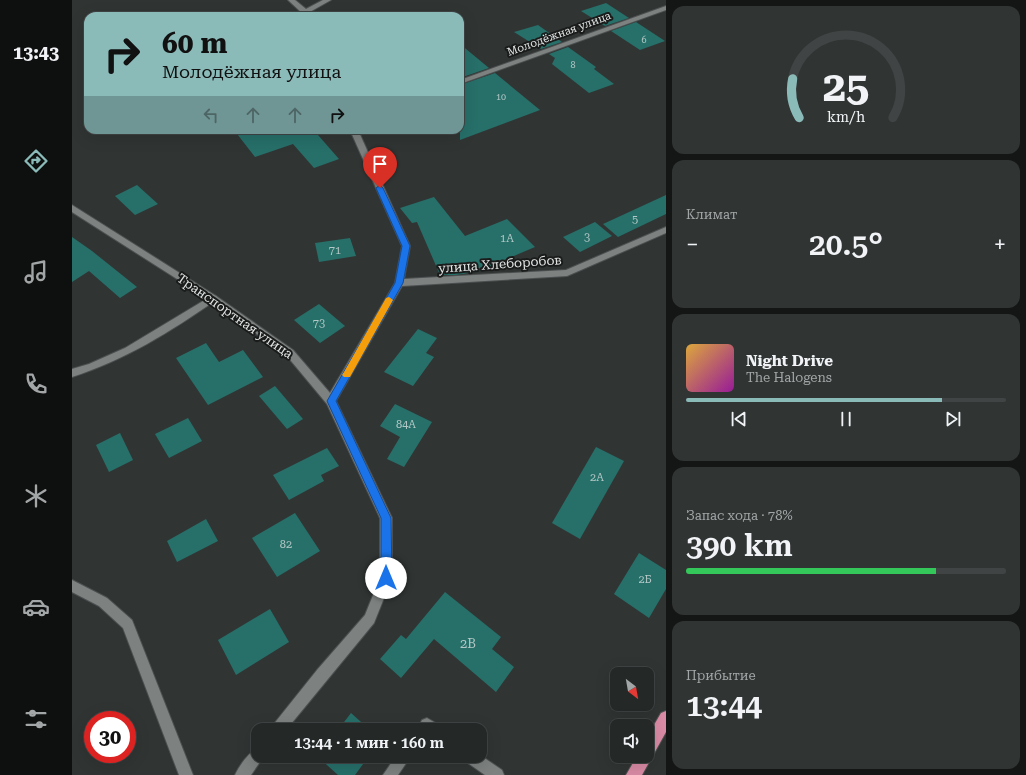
<!DOCTYPE html>
<html lang="ru">
<meta charset="utf-8">
<style>
:root{--surface:#242827;--page:#303433;--text:#f1f3f6;--muted:#a3a6a7;--line:#414444;--accent:#8bbbb9}
body{margin:0;font-family:"Roboto Serif",serif;background:var(--page);color:var(--text);height:100vh;display:flex;flex-direction:column;font-size:15px;white-space:nowrap}
*{box-sizing:border-box;margin:0}
p{font-size:13px;color:var(--muted)}
.icon{flex:none;width:22px;height:22px;fill:none;stroke:currentColor;stroke-width:2;stroke-linecap:round;stroke-linejoin:round}
.map{position:relative;flex:1;overflow:hidden}
.panel{display:flex;flex-direction:column;gap:6px;padding:6px;background:#141615;width:360px}
.panel>*{flex:none}
.top-card{position:absolute;left:12px;top:12px;width:380px;height:122px;border-radius:12px;box-shadow:0 4px 16px #0002,0 0 0 1px var(--line);background:#8bbbb9;color:#111;overflow:hidden}
.needle{width:26px;rotate:149deg}
.controls{position:absolute;left:538px;top:667px;display:grid;gap:8px}
.controls a{display:grid;place-items:center;width:44px;height:44px;border-radius:8px;background:var(--surface);box-shadow:0 4px 16px #0002,0 0 0 1px var(--line);font-size:20px}
.speed{position:absolute;left:12px;top:711px;display:flex;gap:8px;font-size:20px;font-weight:700;text-align:center}
.speed>*{display:grid;place-content:center;width:52px;height:52px;border-radius:50%;background:var(--surface);box-shadow:0 4px 16px #0002,0 0 0 1px var(--line);line-height:1}
.speed .limit{border:6px solid #d22;background:#fff;color:#111}
.pin{position:absolute;display:grid;place-items:center;width:34px;height:34px;color:#fff;margin:-41px -17px;border-radius:50% 50% 50% 0;rotate:-45deg;box-shadow:0 0 4px #0007}
.pin .icon{rotate:45deg}
.me{position:absolute;width:44px;margin:-22px;rotate:0deg;stroke-linejoin:round;filter:drop-shadow(0 0 3px #0008)}
.turn{display:flex;align-items:center;gap:14px;height:84px;padding:0 12px;font-size:18px}
.turn .icon{width:52px;height:52px;stroke-width:2.5}
.turn b{display:block;font-size:28px;line-height:34px}
.lanes{display:flex;align-items:center;height:38px;padding:0 12px;background:#0003;justify-content:center;gap:20px;direction:ltr}
.lanes .off{opacity:.35}
.big{font-size:30px;font-weight:600;line-height:1.1}
.panel .widget{flex:1;display:flex;flex-direction:column;justify-content:center;gap:6px;min-width:0;padding:0 14px;border-radius:12px;background:var(--page)}
.panel .dial{align-items:center;gap:0}
.dial svg{height:104px;overflow:visible;fill:none;stroke:var(--line);stroke-width:7;stroke-linecap:round;text-anchor:middle}
.dial text{fill:var(--text);stroke:none}
.song{display:flex;align-items:center;gap:12px}
.cover{width:48px;height:48px;border-radius:6px;background:linear-gradient(135deg,hsl(40 70% 55%),hsl(300 70% 35%))}
.played{height:4px;border-radius:2px;background:linear-gradient(90deg,var(--accent) 80%,var(--line) 80%)}
.keys{display:flex;justify-content:space-around;direction:ltr}
.heat{display:flex;justify-content:space-between;align-items:center;font-size:22px;direction:ltr}
.charge{height:6px;border-radius:3px;background:linear-gradient(90deg,#34c759 78%,var(--line) 0)}
.trip{position:absolute;left:179px;top:723px;width:236px;height:40px;border-radius:12px;background:var(--surface);box-shadow:0 4px 16px #0002,0 0 0 1px var(--line);font-weight:600;line-height:40px;text-align:center}
main{display:flex;flex:1;min-height:0}
.dock{display:flex;flex-direction:column;width:72px;justify-content:space-around;align-items:center;background:#0e1010;color:var(--muted)}
.dock .icon{width:28px;height:28px}
.dock .selected{color:var(--accent)}
.dock b{font-size:18px;color:var(--text)}
.map>svg:first-child{display:block}
.building{fill:#276f69}
.lines{fill:none;stroke-linecap:round;stroke-linejoin:round}
.service-casing{stroke:#4d5050;stroke-width:2}
.minor-casing{stroke:#4d5050;stroke-width:2}
.trunk-casing{stroke:#4d5050;stroke-width:2}
.service{fill:#7d8281;fill-rule:evenodd}
.minor{fill:#7d8281;fill-rule:evenodd}
.trunk{fill:#d98aa4;fill-rule:evenodd}
.route{fill:#1a73e8;stroke:#114b97}
.slow{fill:#f59e0b}
.labels{text-anchor:middle;dominant-baseline:central;stroke-width:4;stroke-linejoin:round;paint-order:stroke}
.far-number-label{font-size:9px;fill:#b3c8c6}
.far-street-label{font-size:11px;fill:#e2e5e5;stroke:#1a1c1b}
.number-label{font-size:11px;fill:#b3c8c6}
.street-label{font-size:13px;fill:#e2e5e5;stroke:#1a1c1b}
.near-number-label{font-size:13px;fill:#b3c8c6}
</style>
<main>
<nav class="dock">
<b>13:43</b>
<svg class="icon selected" aria-label="directions" viewBox="0 0 24 24"><path d="M12 3l9 9-9 9-9-9zM9 14v-3h6M13 9l2 2-2 2"/></svg>
<svg class="icon" aria-label="music" viewBox="0 0 24 24"><path d="M9 18V5l10-2v13"/><circle cx="6" cy="18" r="3"/><circle cx="16" cy="16" r="3"/></svg>
<svg class="icon" aria-label="phone" viewBox="0 0 24 24"><path d="M5 4h4l2 5-3 2q2 4 5 5l2-3 5 2v4C11 20 4 13 5 4z"/></svg>
<svg class="icon" aria-label="climate" viewBox="0 0 24 24"><path d="M12 3v18M4 7l16 10M4 17L20 7"/></svg>
<svg class="icon" aria-label="car" viewBox="0 0 24 24"><path d="M5 17H2v-5l4-1 3-4h7l3 4 3 1v5h-3M9 17h6M6 11h13"/><circle cx="7" cy="17" r="2"/><circle cx="17" cy="17" r="2"/></svg>
<svg class="icon" aria-label="filters" viewBox="0 0 24 24"><path d="M4 7h16M4 17h16"/><circle cx="9" cy="7" r="2"/><circle cx="15" cy="17" r="2"/></svg>
</nav>
<div class="map">
<svg width="594" height="775" viewBox="0 0 594 775">
<rect width="100%" height="100%" fill="#303534"/>
<!-- building -->
<g class="building">
<path d="M534,3L557,18L533,26L509,11Z"/>
<path d="M564,22L593,41L568,50L539,31Z"/>
<path d="M466,25L490,42L469,49L442,32Z"/>
<path d="M388,44L417,68L388,78Z"/>
<path d="M496,47L524,67L522,69L542,84L517,93L480,64L483,58L477,54Z"/>
<path d="M423,73L468,110L388,140V85Z"/>
<path d="M162,130H252L253,133L246,135L267,159L242,168L221,144L183,157Z"/>
<path d="M65,185L86,204L63,215L43,196Z"/>
<path d="M594,195V214L546,237L531,224Z"/>
<path d="M362,197L393,236L435,219L463,247L430,261L433,267L384,275H368L345,222L340,223L328,208Z"/>
<path d="M523,222L540,236L508,252L491,237Z"/>
<path d="M0,237L20,251L65,287L48,298L17,271L0,282Z"/>
<path d="M278,238L284,256L247,262L243,243Z"/>
<path d="M247,304L273,326L248,343L222,320Z"/>
<path d="M346,329L365,338L354,353L362,357L341,386L312,372Z"/>
<path d="M134,343L147,362L171,350L191,377L136,405L104,358Z"/>
<path d="M203,386L231,419L215,429L187,396Z"/>
<path d="M323,404L360,422L332,467L315,459L328,437L308,426Z"/>
<path d="M116,418L130,441L97,458L83,434Z"/>
<path d="M48,433L61,460L37,472L24,445Z"/>
<path d="M524,447L552,461L508,539L480,523Z"/>
<path d="M255,448L267,466L249,475L252,481L217,500L201,475Z"/>
<path d="M223,513L248,551L205,577L180,538Z"/>
<path d="M134,519L146,541L105,562L95,541Z"/>
<path d="M567,553L594,570V589L577,618L542,594Z"/>
<path d="M373,592L429,637L420,649L442,667L424,692L362,639L329,678L308,659L329,635L334,639Z"/>
<path d="M198,609L217,642L164,675L146,640Z"/>
<path d="M279,713L298,730H266Z"/>
<path d="M245,756H297L283,775H266Z"/>
</g>
<g class="lines">
<!-- service casing -->
<g class="service-casing">
<g id="service">
<path d="M141,295L144,296L146,298L144,300C98,332 53,360 0,377V369L17,364L53,348Z"/>
<path d="M355,718L367,725L369,730H345L350,720Z"/>
<path d="M408,755L430,770L432,775H413L393,761L391,756Z"/>
<path d="M324,756H339L326,775H311Z"/>
</g>
</g>
<!-- minor casing -->
<g class="minor-casing">
<g id="minor">
<path d="M216,0H223L234,9L251,0H259L236,13L237,16H231L230,13Z"/>
<path d="M594,6V10L388,84V80Z"/>
<path d="M278,130H286L338,246L332,279L494,270L594,227V233L495,276L330,286L264,401L320,518V578L302,623L214,730H199L201,725L245,670L293,615L308,578V518L255,404L215,356L138,300L0,212V205L144,296L221,350L258,393L323,283L330,246Z"/>
<path d="M0,580L35,598L60,620L121,775H107L51,628L27,606L0,592Z"/>
<path d="M186,748V756H192L179,775H163C167,766 177,752 186,748Z"/>
</g>
</g>
<!-- trunk casing -->
<g class="trunk-casing">
<path id="trunk" d="M594,711V732L570,775H554L565,756H575V737L589,713Z"/>
</g>
<!-- service -->
<use href="#service" class="service"/>
<!-- minor -->
<use href="#minor" class="minor"/>
<!-- trunk -->
<use href="#trunk" class="trunk"/>
</g>
<!-- route -->
<path class="route" d="M308,185L311,188L338,246L331,283L264,401L319,518L320,578L318,582L314,583L310,582L309,578V518L255,401L323,283L330,246L304,188Z"/>
<!-- slow -->
<path class="slow" d="M317,297L321,300L278,377H272L270,375L272,372L314,298Z"/>
<g class="labels">
<!-- far-number labels -->
<g class="far-number-label">
<text x="572" y="40">6</text>
<text x="501" y="65">8</text>
<text x="429" y="97">10</text>
</g>
<!-- far-street labels -->
<g class="far-street-label">
<text transform="translate(487 34) rotate(-20)">Молодёжная улица</text>
</g>
<!-- number labels -->
<g class="number-label">
<text x="563" y="219">5</text>
<text x="515" y="237">3</text>
<text x="435" y="238">1А</text>
<text x="263" y="250">71</text>
<text x="247" y="323">73</text>
<text x="334" y="424">84А</text>
<text x="525" y="477">2А</text>
<text x="214" y="544">82</text>
<text x="573" y="579">2Б</text>
</g>
<!-- street labels -->
<g class="street-label">
<text transform="translate(428 264) rotate(-4)">улица Хлеборобов</text>
<text transform="translate(163 316) rotate(35)">Транспортная улица</text>
</g>
<!-- near-number labels -->
<g class="near-number-label">
<text x="396" y="643">2В</text>
</g>
</g>
</svg>
<div class="controls">
<a><svg class="needle" viewBox="-14 -14 28 28"><path d="M0-13l5 13h-10z" fill="#e53935"/><path d="M0 13l5-13h-10z" fill="#a3a6a7"/></svg></a>
<a><svg class="icon" aria-label="sound" viewBox="0 0 24 24"><path d="M4 9h4l5-4v14l-5-4H4zM17 9q2 3 0 6"/></svg></a>
</div>
<div class="speed"><div class="limit">30</div></div>
<div class="pin" style="left:308px;top:188px;background:#d93025"><svg class="icon" aria-label="arrive" viewBox="0 0 24 24"><path d="M6 21V4h12l-3 4 3 4H6"/></svg></div>
<svg class="me" style="left:314px;top:578px" viewBox="-20 -20 40 40"><circle r="19" fill="#fff"/><path d="M0-13L10 11 0 6-10 11z" fill="#1a73e8"/></svg>
<div class="trip">13:44 · 1 мин · 160 m</div>
<div class="top-card">
<div class="turn"><svg class="icon" aria-label="right" viewBox="0 0 24 24"><path d="M7 20v-9h11M14 6l5 5-5 5"/></svg><div><b>60 m</b>Молодёжная улица</div></div>
<div class="lanes"><svg class="icon off" aria-label="left" viewBox="0 0 24 24"><path d="M17 20v-9H6M10 6l-5 5 5 5"/></svg><svg class="icon off" aria-label="ahead" viewBox="0 0 24 24"><path d="M12 20V5M6 11l6-6 6 6"/></svg><svg class="icon off" aria-label="ahead" viewBox="0 0 24 24"><path d="M12 20V5M6 11l6-6 6 6"/></svg><svg class="icon" aria-label="right" viewBox="0 0 24 24"><path d="M7 20v-9h11M14 6l5 5-5 5"/></svg></div>
</div>
</div>
<section class="panel">
<div class="widget dial"><svg viewBox="0 0 100 80">
<path d="M14 69A42 42 0 1 1 86 69"/>
<path d="M14 69A42 42 0 0 1 9 39" stroke="#8bbbb9"/>
<text x="50" y="56" font-size="32" font-weight="700">25</text>
<text x="50" y="72" font-size="11">km/h</text>
</svg></div>
<div class="widget"><p>Климат</p>
<div class="heat"><a>−</a><b class="big">20.5°</b><a>+</a></div>
</div>
<div class="widget">
<div class="song"><i class="cover"></i><div><b>Night Drive</b><p>The Halogens</p></div></div>
<div class="played"></div>
<div class="keys"><svg class="icon" aria-label="previous" viewBox="0 0 24 24"><path d="M18 5L8 12l10 7zM5 5v14"/></svg><svg class="icon" aria-label="pause" viewBox="0 0 24 24"><path d="M8 5v14M16 5v14"/></svg><svg class="icon" aria-label="next" viewBox="0 0 24 24"><path d="M6 5l10 7-10 7zM19 5v14"/></svg></div>
</div>
<div class="widget"><p>Запас хода · 78%</p><b class="big">390 km</b><div class="charge"></div></div>
<div class="widget"><p>Прибытие</p><b class="big">13:44</b></div>
</section>
</main>
